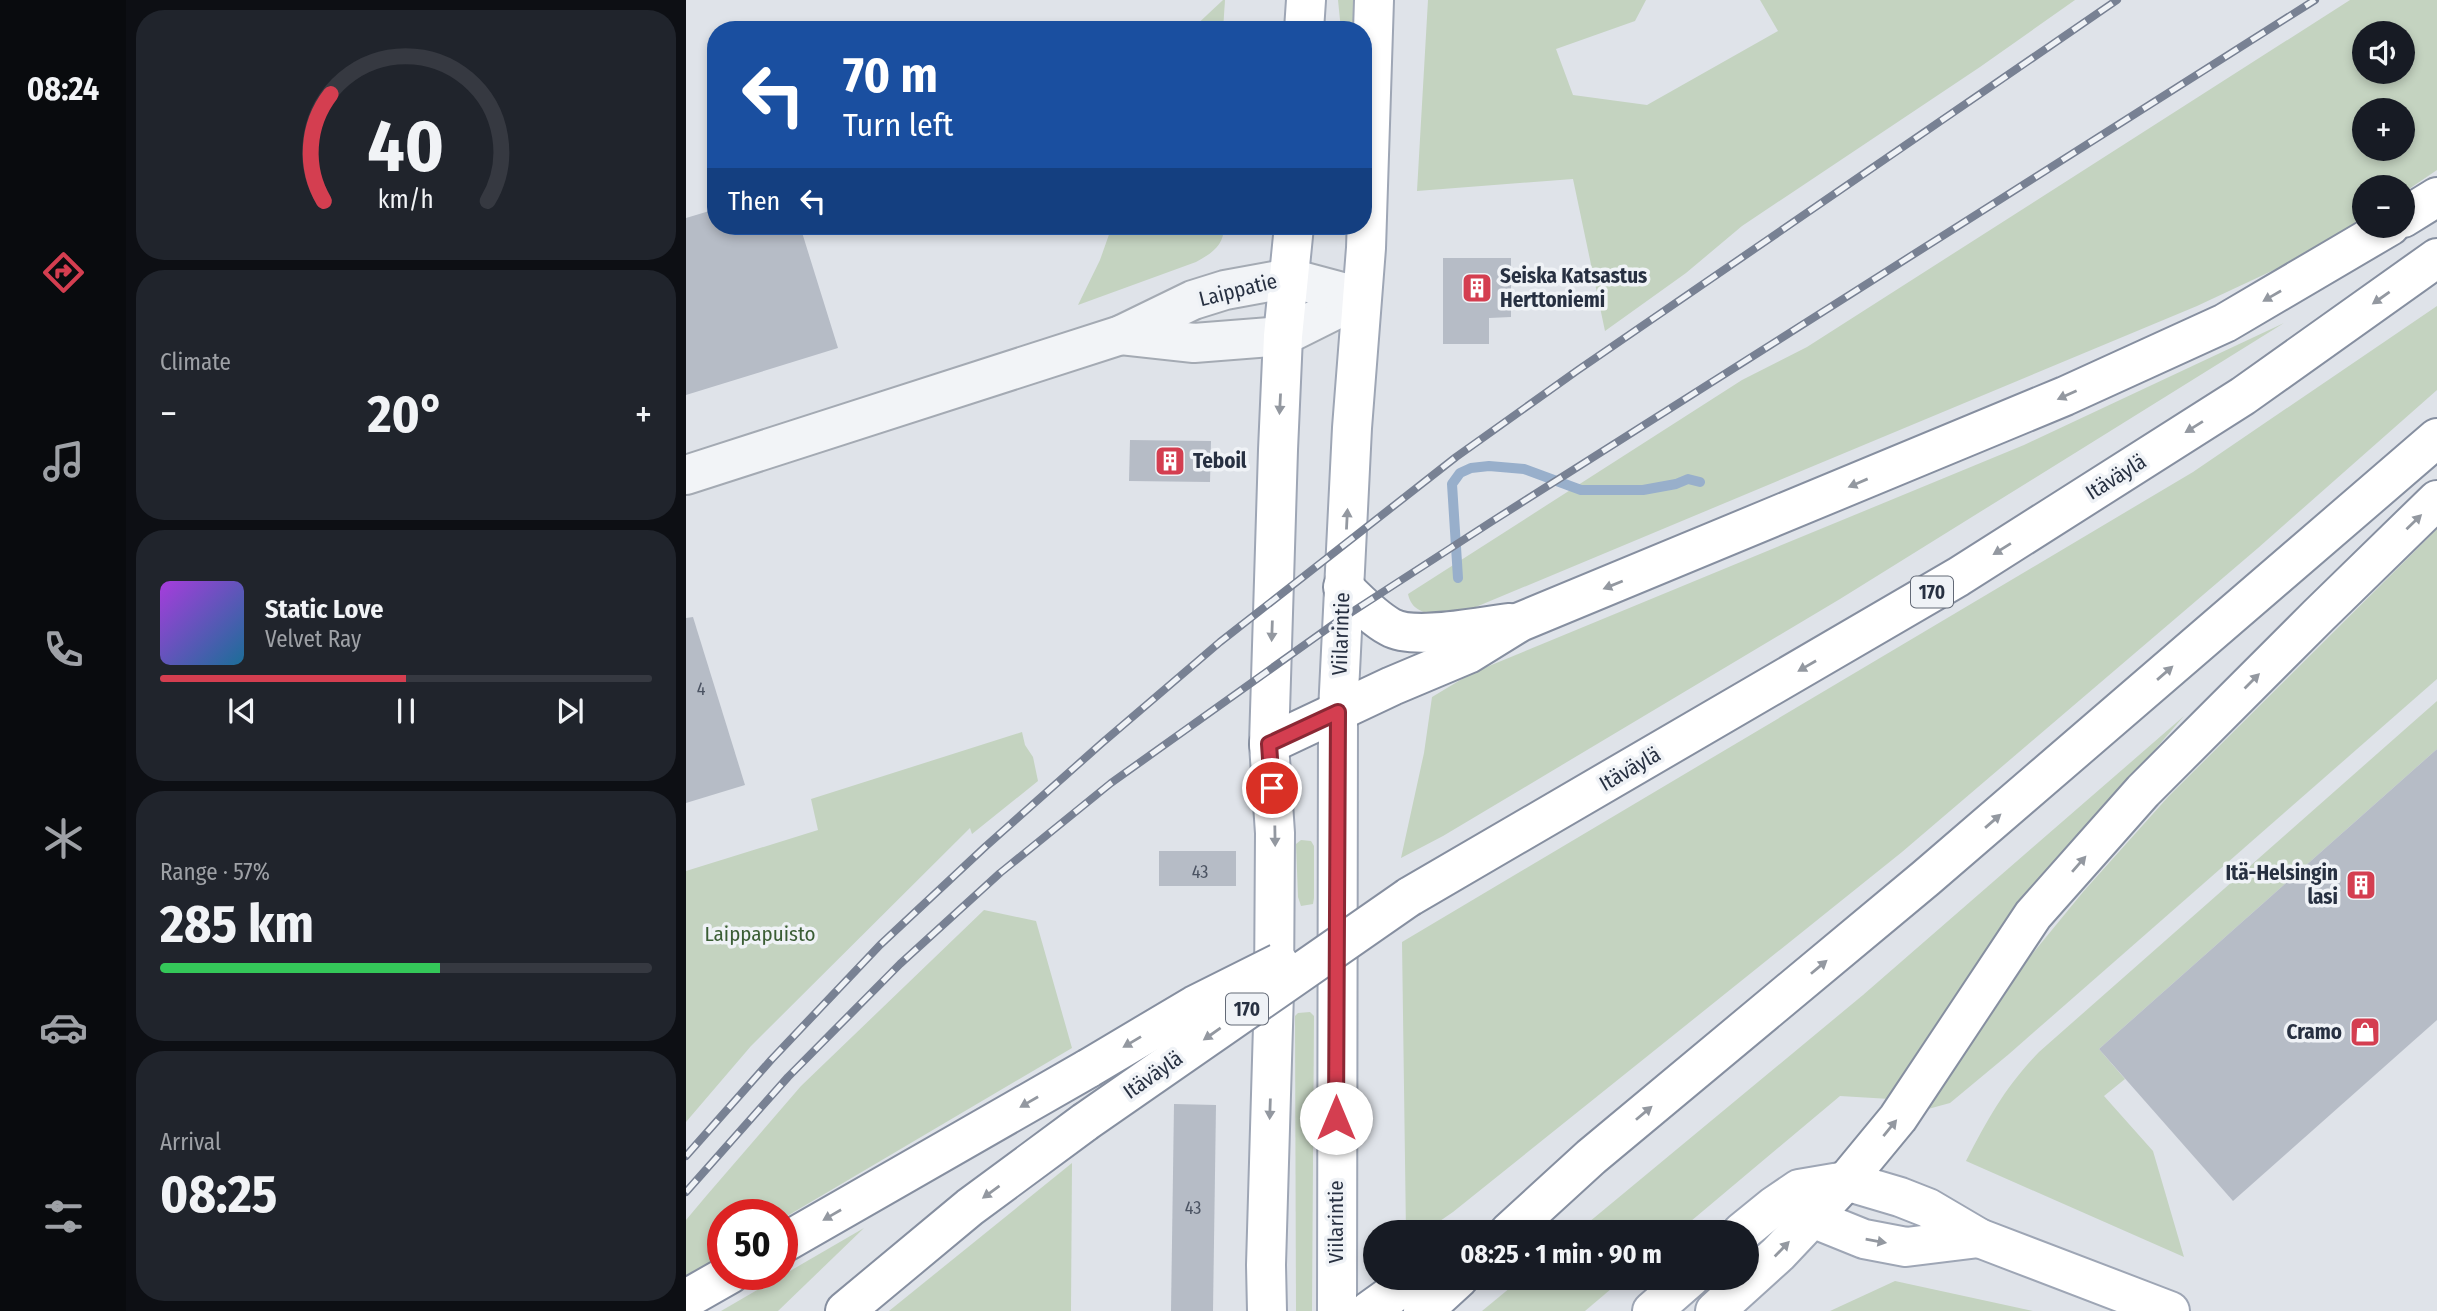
<!DOCTYPE html>
<meta charset="utf-8">
<style>
:root{--surface:#171b24;--page:#20242c;--text:#f1f3f6;--muted:#9ea1a6;--line:#363941;--accent:#d43e50}
body{margin:0;font-family:"Fira Sans Condensed",sans-serif;background:var(--page);color:var(--text);height:100vh;display:flex;flex-direction:column;font-size:26px;white-space:nowrap}
*{box-sizing:border-box;margin:0}
p{font-size:23px;color:var(--muted)}
.icon{flex:none;width:38px;height:38px;fill:none;stroke:currentColor;stroke-width:2;stroke-linecap:round;stroke-linejoin:round}
.map{position:relative;flex:1;overflow:hidden}
.details{display:flex;flex-direction:column;gap:10px;padding:10px;background:#0d0f14;width:560px}
.details>*{flex:none}
.banner{position:absolute;left:21px;top:21px;width:665px;height:214px;border-radius:28px;box-shadow:0 4px 10px #0003;background:#1a4fa0;color:#fff;overflow:hidden}
.fabs{position:absolute;left:1666px;top:21px;display:grid;gap:14px}
.fabs a{display:grid;place-items:center;width:63px;height:63px;border-radius:50%;background:var(--surface);box-shadow:0 4px 10px #0003;font-size:35px}
.speed{position:absolute;left:21px;top:1199px;display:flex;gap:14px;font-size:35px;font-weight:700;text-align:center}
.speed>*{display:grid;place-content:center;width:91px;height:91px;border-radius:50%;background:var(--surface);box-shadow:0 4px 10px #0003;line-height:1}
.speed .limit{border:10px solid #d22;background:#fff;color:#111}
.pin{position:absolute;display:grid;place-items:center;width:60px;height:60px;color:#fff;margin:-30px;border:4px solid #fff;border-radius:50%;box-shadow:0 2px 7px #0007}
.me{position:absolute;width:77px;margin:-38px;rotate:0deg;stroke-linejoin:round;filter:drop-shadow(0 0 5px #0008)}
.turn{display:flex;align-items:center;gap:24px;height:147px;padding:0 21px;font-size:32px}
.turn .icon{width:91px;height:91px;stroke-width:2.5}
.turn b{display:block;font-size:49px;line-height:60px}
.then{display:flex;align-items:center;height:66px;padding:0 21px;background:#0003;gap:14px;font-size:26px}
.big{font-size:52px;font-weight:700;line-height:1.1}
.details .widget{flex:1;display:flex;flex-direction:column;justify-content:center;gap:10px;min-width:0;padding:0 24px;border-radius:28px;background:var(--page)}
.details .dial{align-items:center;gap:0}
.dial svg{height:182px;overflow:visible;fill:none;stroke:var(--line);stroke-width:7;stroke-linecap:round;text-anchor:middle}
.dial text{fill:var(--text);stroke:none}
.song{display:flex;align-items:center;gap:21px}
.cover{width:84px;height:84px;border-radius:10px;background:linear-gradient(135deg,hsl(280 70% 55%),hsl(200 70% 35%))}
.played{height:7px;border-radius:4px;background:linear-gradient(90deg,var(--accent) 50%,var(--line) 50%)}
.keys{display:flex;justify-content:space-around;direction:ltr}
.heat{display:flex;justify-content:space-between;align-items:center;font-size:38px;direction:ltr}
.charge{height:10px;border-radius:5px;background:linear-gradient(90deg,#34c759 57%,var(--line) 0)}
.trip{position:absolute;left:677px;top:1220px;width:396px;height:70px;border-radius:35px;background:var(--surface);box-shadow:0 4px 10px #0003;font-weight:700;line-height:70px;text-align:center}
main{display:flex;flex:1;min-height:0}
.menu{display:flex;flex-direction:column;width:126px;justify-content:space-around;align-items:center;background:#090b0e;color:var(--muted)}
.menu .icon{width:49px;height:49px}
.menu .selected{color:var(--accent)}
.menu b{font-size:32px;color:var(--text)}
.map>svg:first-child{display:block}
.green{fill:#c4d3c0;fill-rule:evenodd}
.lines{fill:none;stroke-linecap:round;stroke-linejoin:round}
.stream{stroke:#98afcb;stroke-width:10}
.building{fill:#b6bcc6}
.minor-casing{stroke:#a4aab3;stroke-width:42}
.major-casing{stroke:#9ea6b5;stroke-width:42}
.highway-casing{stroke:#868fa0;stroke-width:42}
.minor{stroke:#f2f4f7;stroke-width:38}
.major{stroke:#fff;stroke-width:38}
.highway{stroke:#fff;stroke-width:38}
.rail-casing{stroke:#788193;stroke-width:8}
.rail{stroke:#eff2f6;stroke-width:5;stroke-dasharray:16;stroke-linecap:butt}
.highway-bridge-casing{stroke:#868fa0;stroke-width:42;stroke-linecap:butt}
.highway-bridge{stroke:#fff;stroke-width:38}
.oneway{fill:#9398a0}
.route-casing{stroke:#8a2834;stroke-width:18}
.route{stroke:#d43e50;stroke-width:12}
.labels{text-anchor:middle;dominant-baseline:central;stroke-width:7;stroke-linejoin:round;paint-order:stroke}
.number-label{font-size:18px;fill:#4b5362}
.shield{fill:#eff2f6;stroke:#636a77;stroke-width:2}
.shield-label{font-size:19px;font-weight:bold;fill:#273041}
.poi-label{font-size:21px;font-weight:bold;fill:#273041;stroke:#eff2f6;text-anchor:start}
.street-label{font-size:21px;fill:#273041;stroke:#eff2f6}
.park-label{font-size:21px;fill:#3a5d34;stroke:#eff2f6}
</style>
<main>
<nav class="menu">
<b>08:24</b>
<svg class="icon selected" aria-label="directions" viewBox="0 0 24 24"><path d="M12 3l9 9-9 9-9-9zM9 14v-3h6M13 9l2 2-2 2"/></svg>
<svg class="icon" aria-label="music" viewBox="0 0 24 24"><path d="M9 18V5l10-2v13"/><circle cx="6" cy="18" r="3"/><circle cx="16" cy="16" r="3"/></svg>
<svg class="icon" aria-label="phone" viewBox="0 0 24 24"><path d="M5 4h4l2 5-3 2q2 4 5 5l2-3 5 2v4C11 20 4 13 5 4z"/></svg>
<svg class="icon" aria-label="climate" viewBox="0 0 24 24"><path d="M12 3v18M4 7l16 10M4 17L20 7"/></svg>
<svg class="icon" aria-label="car" viewBox="0 0 24 24"><path d="M5 17H2v-5l4-1 3-4h7l3 4 3 1v5h-3M9 17h6M6 11h13"/><circle cx="7" cy="17" r="2"/><circle cx="17" cy="17" r="2"/></svg>
<svg class="icon" aria-label="filters" viewBox="0 0 24 24"><path d="M4 7h16M4 17h16"/><circle cx="9" cy="7" r="2"/><circle cx="15" cy="17" r="2"/></svg>
</nav>
<section class="details">
<div class="widget dial"><svg viewBox="0 0 100 80">
<path d="M14 69A42 42 0 1 1 86 69"/>
<path d="M14 69A42 42 0 0 1 17 22" stroke="#d43e50"/>
<text x="50" y="56" font-size="32" font-weight="700">40</text>
<text x="50" y="72" font-size="11">km/h</text>
</svg></div>
<div class="widget"><p>Climate</p>
<div class="heat"><a>−</a><b class="big">20°</b><a>+</a></div>
</div>
<div class="widget">
<div class="song"><i class="cover"></i><div><b>Static Love</b><p>Velvet Ray</p></div></div>
<div class="played"></div>
<div class="keys"><svg class="icon" aria-label="previous" viewBox="0 0 24 24"><path d="M18 5L8 12l10 7zM5 5v14"/></svg><svg class="icon" aria-label="pause" viewBox="0 0 24 24"><path d="M8 5v14M16 5v14"/></svg><svg class="icon" aria-label="next" viewBox="0 0 24 24"><path d="M6 5l10 7-10 7zM19 5v14"/></svg></div>
</div>
<div class="widget"><p>Range · 57%</p><b class="big">285 km</b><div class="charge"></div></div>
<div class="widget"><p>Arrival</p><b class="big">08:25</b></div>
</section>
<div class="map">
<svg width="1751" height="1311" viewBox="0 0 1751 1311">
<rect width="100%" height="100%" fill="#dfe3e9"/>
<!-- green -->
<g class="green">
<path d="M537,0H539L537,30H505Z"/>
<path d="M652,0H669L668,30H655Z"/>
<path d="M742,0H960L949,21L870,49L887,95L961,105L1092,31L1074,0H1389L1294,67L1056,226L1000,273L919,331L887,179L731,191Z"/>
<path d="M1664,0H1751V170L1717,193V187H1678V218L1590,269L1511,306L785,609C765,612 728,623 722,594L1056,380L1121,347ZM1678,33H1717V72H1678ZM1678,110H1717V149H1678Z"/>
<path d="M426,226H538C538,246 526,253 510,262L392,305L414,260Z"/>
<path d="M1751,306V390L1572,548L1216,852L767,1212L738,1232H720L716,942L1507,472Z"/>
<path d="M1598,323L1154,599L757,836L715,858L738,753L746,697L786,673L1338,445Z"/>
<path d="M1751,529V679L1323,1054L1264,1103L1242,1109L1343,958L1397,892L1482,797Z"/>
<path d="M1751,701V749L1413,1049L1439,1079L1418,1096L1467,1151L1498,1257L1280,1161C1303,1117 1318,1089 1353,1052Z"/>
<path d="M1498,716L1413,814L1204,1099L1154,1096L992,1232H891L1177,995Z"/>
<path d="M336,732L339,745L347,757L352,781L286,834L284,828L65,1046L0,1122V871L132,830L125,799Z"/>
<path d="M615,840L625,841L628,846V898L627,904L615,906L612,897L610,844Z"/>
<path d="M298,910L350,921L386,1048L96,1219V1214H37V1255L0,1276V1220L21,1195L115,1086Z"/>
<path d="M624,1012L628,1016L626,1311H610L609,1016L612,1013Z"/>
<path d="M386,1163L385,1311H203Z"/>
<path d="M178,1228L92,1311H35Z"/>
<path d="M836,1278H938L899,1311H796Z"/>
<path d="M1209,1281L1347,1311H1144Z"/>
</g>
<g class="lines">
<!-- stream -->
<path class="stream" d="M772,578L766,484L774,473L785,468L803,466L838,469L895,490H957L990,484L1002,479L1014,482"/>
</g>
<!-- building -->
<g class="building">
<path d="M30,209V226H114L152,348L0,395V218Z"/>
<path d="M757,258H825V317L803,318V344H757Z"/>
<path d="M444,440L525,441L524,482L443,481Z"/>
<path d="M7,617L59,785L0,803V618Z"/>
<path d="M1751,749V1020L1547,1201L1413,1049Z"/>
<rect x="473" y="851" width="77" height="35"/>
<path d="M488,1104L530,1105L527,1311H485Z"/>
</g>
<g class="lines">
<!-- minor casing -->
<g class="minor-casing">
<g id="minor">
<path d="M435,335L508,343L597,336L675,297"/>
<path d="M0,475L435,335L507,300L539,290L604,278L675,297"/>
</g>
</g>
<!-- major casing -->
<g class="major-casing">
<g id="major">
<path d="M618,30L620,0"/>
<path d="M1056,1232L1088,1206L1113,1189L1160,1181L1214,1197L1242,1208L1293,1238L1484,1311"/>
<path d="M581,1311L580,1265L588,992L589,833L583,744L592,450L597,336L608,226"/>
<path d="M651,1311L652,712L666,428L680,248L688,0"/>
<path d="M966,1311L1004,1278"/>
<path d="M1029,1311L1092,1254L1126,1218L1178,1239L1220,1247L1293,1238"/>
</g>
</g>
<!-- highway casing -->
<g class="highway-casing">
<g id="highway">
<path d="M1717,218L1751,197"/>
<path d="M657,587C672,601 686,617 704,627C728,641 795,626 824,623"/>
<path d="M583,744L706,686L782,654L834,622L1379,396L1539,323L1704,226"/>
<path d="M723,897L1272,577L1557,396L1751,258"/>
<path d="M1126,1218L1160,1181L1212,1118L1347,915L1457,791L1632,616L1751,500"/>
<path d="M823,1232L905,1157L1240,878L1751,438"/>
<path d="M96,1244L403,1068"/>
<path d="M0,1299L44,1274"/>
<path d="M159,1311L284,1207L399,1122"/>
<path d="M683,1311L729,1278"/>
<path d="M737,1311L773,1278"/>
</g>
</g>
<!-- minor -->
<use href="#minor" class="minor"/>
<!-- major -->
<use href="#major" class="major"/>
<!-- highway -->
<use href="#highway" class="highway"/>
<!-- rail casing -->
<g class="rail-casing">
<g id="rail">
<path d="M0,1156L85,1060L194,945L299,847L416,743L534,642L770,457L892,370L1431,0"/>
<path d="M0,1192L102,1077L214,964L314,873L425,783L652,621L805,522L1629,0"/>
</g>
</g>
<!-- rail -->
<use href="#rail" class="rail"/>
<!-- highway-bridge casing -->
<g class="highway-bridge-casing">
<g id="highway-bridge">
<path d="M403,1068L509,1005L593,963"/>
<path d="M399,1122L723,897"/>
</g>
</g>
<!-- highway-bridge -->
<use href="#highway-bridge" class="highway-bridge"/>
</g>
<!-- one-way arrows -->
<defs><path id="oneway-solid" d="M-6-.8H1V-3.2L6.5 0L1 3.2V.8H-6Z" transform="scale(1.75)"/></defs>
<g class="oneway">
<use href="#oneway-solid" transform="translate(1586 296) rotate(150)"/>
<use href="#oneway-solid" transform="translate(1695 298) rotate(145)"/>
<use href="#oneway-solid" transform="translate(1381 395) rotate(156)"/>
<use href="#oneway-solid" transform="translate(594 404) rotate(93)"/>
<use href="#oneway-solid" transform="translate(1508 427) rotate(148)"/>
<use href="#oneway-solid" transform="translate(1172 483) rotate(157)"/>
<use href="#oneway-solid" transform="translate(661 519) rotate(-87)"/>
<use href="#oneway-solid" transform="translate(1728 522) rotate(-44)"/>
<use href="#oneway-solid" transform="translate(1316 549) rotate(148)"/>
<use href="#oneway-solid" transform="translate(927 585) rotate(158)"/>
<use href="#oneway-solid" transform="translate(586 631) rotate(92)"/>
<use href="#oneway-solid" transform="translate(1121 666) rotate(150)"/>
<use href="#oneway-solid" transform="translate(1479 673) rotate(-41)"/>
<use href="#oneway-solid" transform="translate(1566 681) rotate(-45)"/>
<use href="#oneway-solid" transform="translate(1307 821) rotate(-41)"/>
<use href="#oneway-solid" transform="translate(589 836) rotate(89)"/>
<use href="#oneway-solid" transform="translate(1393 864) rotate(-49)"/>
<use href="#oneway-solid" transform="translate(1133 967) rotate(-40)"/>
<use href="#oneway-solid" transform="translate(526 1034) rotate(145)"/>
<use href="#oneway-solid" transform="translate(446 1042) rotate(149)"/>
<use href="#oneway-solid" transform="translate(343 1102) rotate(150)"/>
<use href="#oneway-solid" transform="translate(584 1109) rotate(92)"/>
<use href="#oneway-solid" transform="translate(958 1113) rotate(-40)"/>
<use href="#oneway-solid" transform="translate(1204 1128) rotate(-51)"/>
<use href="#oneway-solid" transform="translate(305 1192) rotate(144)"/>
<use href="#oneway-solid" transform="translate(146 1215) rotate(150)"/>
<use href="#oneway-solid" transform="translate(1190 1241) rotate(10)"/>
<use href="#oneway-solid" transform="translate(1096 1249) rotate(-46)"/>
</g>
<g class="lines">
<!-- route casing -->
<g class="route-casing">
<path id="route" d="M586,788L583,744L652,712L650,1118"/>
</g>
<!-- route -->
<use href="#route" class="route"/>
</g>
<!-- icons -->
<defs>
<g id="building-square" transform="scale(1.575)"><rect x="-9" y="-9" width="18" height="18" rx="4" fill="#d43e50" stroke="#eff2f6"/><path d="M-4-6H4V6H1V3H-1V6H-4ZM-2.5-4.3h1.7v1.8h-1.7ZM.8-4.3h1.7v1.8H.8ZM-2.5-1h1.7V.8h-1.7ZM.8-1h1.7V.8H.8Z" fill="#fff"/></g>
<g id="shop-square" transform="scale(1.575)"><rect x="-9" y="-9" width="18" height="18" rx="4" fill="#d43e50" stroke="#eff2f6"/><path d="M-5-2.5h2.3a2.7 3.5 0 0 1 5.4 0H5L5.5 6h-11ZM-1.5-2.5h3a1.5 2.3 0 0 0-3 0Z" fill="#fff"/></g>
</defs>
<g fill-rule="evenodd">
<use href="#building-square" x="791" y="288"/>
<use href="#building-square" x="484" y="461"/>
<use href="#building-square" x="1675" y="885"/>
<use href="#shop-square" x="1679" y="1032"/>
</g>
<g class="labels">
<!-- number labels -->
<g class="number-label">
<text x="15" y="689">4</text>
<text x="514" y="872">43</text>
<text x="507" y="1208">43</text>
</g>
<!-- shield labels -->
<g class="shield">
<rect x="1225" y="576.5" width="42" height="31" rx="5"/>
<rect x="540" y="993.5" width="42" height="31" rx="5"/>
</g>
<g class="shield-label">
<text x="1246" y="592">170</text>
<text x="561" y="1009">170</text>
</g>
<!-- poi labels -->
<g class="poi-label">
<text x="814" y="276">Seiska Katsastus<tspan x="814" dy="24">Herttoniemi</tspan></text>
<text x="507" y="461">Teboil</text>
<text x="1652" y="873" text-anchor="end">Itä-Helsingin<tspan x="1652" dy="24">lasi</tspan></text>
<text x="1656" y="1032" text-anchor="end">Cramo</text>
</g>
<!-- street labels -->
<g class="street-label">
<text transform="translate(552 290) rotate(-14)">Laippatie</text>
<text transform="translate(1430 477) rotate(-32)">Itäväylä</text>
<text transform="translate(655 634) rotate(-88)">Viilarintie</text>
<text transform="translate(944 769) rotate(-30)">Itäväylä</text>
<text transform="translate(467 1075) rotate(-35)">Itäväylä</text>
<text transform="translate(650 1222) rotate(-90)">Viilarintie</text>
</g>
<!-- park labels -->
<g class="park-label">
<text x="74" y="934">Laippapuisto</text>
</g>
</g>
</svg>
<div class="fabs">
<a><svg class="icon" aria-label="sound" viewBox="0 0 24 24"><path d="M4 9h4l5-4v14l-5-4H4zM17 9q2 3 0 6"/></svg></a>
<a>+</a>
<a>−</a>
</div>
<div class="speed"><div class="limit">50</div></div>
<div class="pin" style="left:586px;top:788px;background:#d93025"><svg class="icon" aria-label="arrive" viewBox="0 0 24 24"><path d="M6 21V4h12l-3 4 3 4H6"/></svg></div>
<svg class="me" style="left:650px;top:1118px" viewBox="-20 -20 40 40"><circle r="19" fill="#fff"/><path d="M0-13L10 11 0 6-10 11z" fill="#d43e50"/></svg>
<div class="trip">08:25 · 1 min · 90 m</div>
<div class="banner">
<div class="turn"><svg class="icon" aria-label="left" viewBox="0 0 24 24"><path d="M17 20v-9H6M10 6l-5 5 5 5"/></svg><div><b>70 m</b>Turn left</div></div>
<div class="then">Then<svg class="icon" aria-label="left" viewBox="0 0 24 24"><path d="M17 20v-9H6M10 6l-5 5 5 5"/></svg></div>
</div>
</div>
</main>
